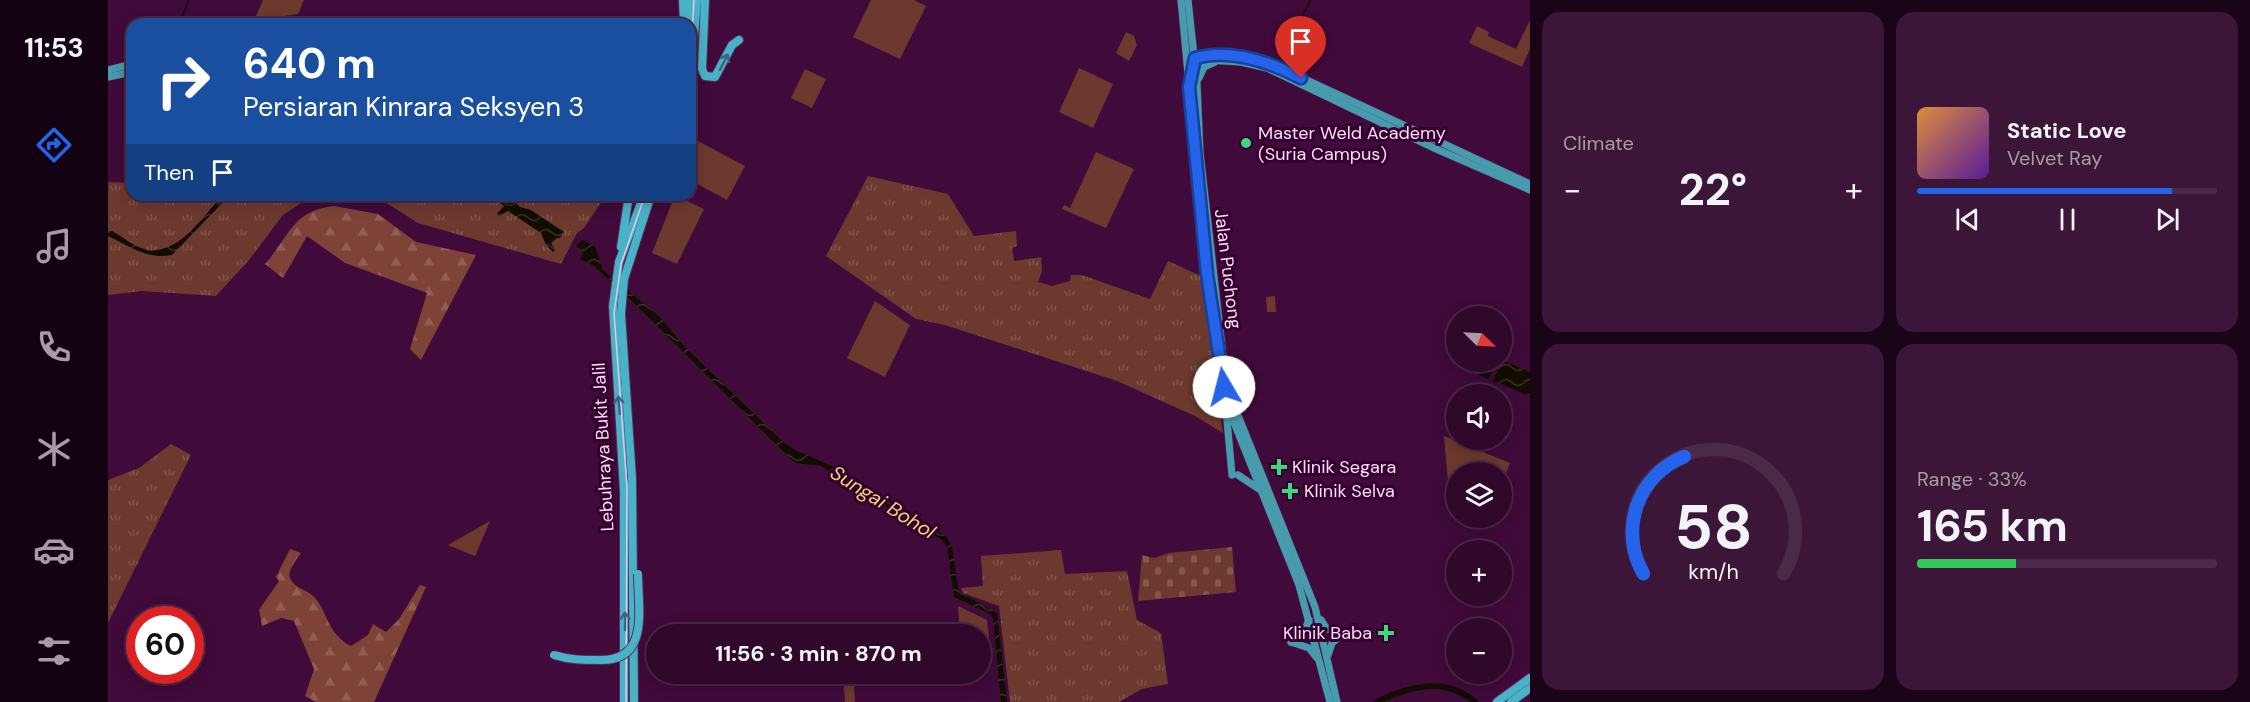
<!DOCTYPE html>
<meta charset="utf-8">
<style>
:root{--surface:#30082c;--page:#3c1638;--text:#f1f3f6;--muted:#a89aa9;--line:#4b2948;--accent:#2563eb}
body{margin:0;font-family:"DM Sans",sans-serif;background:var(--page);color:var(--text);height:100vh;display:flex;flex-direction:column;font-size:22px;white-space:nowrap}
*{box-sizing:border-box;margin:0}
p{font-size:20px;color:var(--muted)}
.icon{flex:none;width:33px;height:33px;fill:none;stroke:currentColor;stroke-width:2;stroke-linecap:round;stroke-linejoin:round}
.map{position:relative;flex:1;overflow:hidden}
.details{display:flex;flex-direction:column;gap:12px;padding:12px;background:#1a0418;width:720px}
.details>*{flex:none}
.guide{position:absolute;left:18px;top:18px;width:570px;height:183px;border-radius:18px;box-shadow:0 3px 15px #0003,0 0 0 2px var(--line);background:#1a4fa0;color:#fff;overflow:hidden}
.needle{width:39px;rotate:114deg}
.fabs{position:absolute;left:1338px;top:306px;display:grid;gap:12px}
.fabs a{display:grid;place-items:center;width:66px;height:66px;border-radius:50%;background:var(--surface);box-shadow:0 3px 15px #0003,0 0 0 2px var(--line);font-size:30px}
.speed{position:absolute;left:18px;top:606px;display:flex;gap:12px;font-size:30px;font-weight:700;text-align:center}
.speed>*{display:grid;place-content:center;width:78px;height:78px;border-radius:50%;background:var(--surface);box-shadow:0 3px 15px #0003,0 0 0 2px var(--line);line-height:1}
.speed .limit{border:9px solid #d22;background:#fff;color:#111}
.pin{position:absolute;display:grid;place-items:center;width:51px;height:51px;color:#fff;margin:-62px -26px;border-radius:50% 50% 50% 0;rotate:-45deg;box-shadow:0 0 6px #0007}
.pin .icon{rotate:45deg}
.me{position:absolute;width:66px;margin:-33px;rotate:352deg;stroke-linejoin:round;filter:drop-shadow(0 0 4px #0008)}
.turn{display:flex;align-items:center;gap:21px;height:126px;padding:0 18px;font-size:27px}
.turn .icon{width:78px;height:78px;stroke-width:2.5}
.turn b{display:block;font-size:42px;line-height:51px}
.then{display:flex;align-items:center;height:57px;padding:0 18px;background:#0003;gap:12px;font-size:22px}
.big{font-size:45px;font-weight:700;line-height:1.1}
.details .tile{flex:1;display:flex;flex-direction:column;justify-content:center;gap:9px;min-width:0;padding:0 21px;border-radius:18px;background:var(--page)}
.details .dial{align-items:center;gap:0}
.dial svg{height:156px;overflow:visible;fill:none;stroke:var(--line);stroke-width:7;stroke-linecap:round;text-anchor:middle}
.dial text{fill:var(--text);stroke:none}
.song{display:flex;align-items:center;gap:18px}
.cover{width:72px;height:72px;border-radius:9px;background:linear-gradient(135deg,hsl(30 70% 55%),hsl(270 70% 35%))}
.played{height:6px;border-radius:3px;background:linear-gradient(90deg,var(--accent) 85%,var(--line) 85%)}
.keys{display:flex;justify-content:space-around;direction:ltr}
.heat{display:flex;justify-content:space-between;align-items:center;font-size:33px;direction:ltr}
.charge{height:9px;border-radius:4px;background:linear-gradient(90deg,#34c759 33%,var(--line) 0)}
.details .tiles{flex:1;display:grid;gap:12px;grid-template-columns:repeat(2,1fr)}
.trip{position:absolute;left:538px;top:624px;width:345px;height:60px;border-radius:30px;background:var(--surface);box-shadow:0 3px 15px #0003,0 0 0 2px var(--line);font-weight:700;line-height:60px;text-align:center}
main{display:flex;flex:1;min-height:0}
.tab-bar{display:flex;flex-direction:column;width:108px;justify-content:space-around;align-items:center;background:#130312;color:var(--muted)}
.tab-bar .icon{width:42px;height:42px}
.tab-bar .on{color:var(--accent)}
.tab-bar b{font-size:27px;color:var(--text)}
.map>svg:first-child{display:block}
.grass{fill:url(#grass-tufts)}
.forest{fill:url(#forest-firs)}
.cemetery{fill:url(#cemetery-stones)}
.park{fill:#6c392e}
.water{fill:url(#water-waves)}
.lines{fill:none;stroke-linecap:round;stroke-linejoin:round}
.stream{stroke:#130d00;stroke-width:1.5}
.river{stroke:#130d00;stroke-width:6}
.major-casing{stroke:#5e2b58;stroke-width:8}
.highway-casing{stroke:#5e2b58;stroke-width:10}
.major{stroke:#469bad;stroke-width:7}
.highway{stroke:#48b3c8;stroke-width:8}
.tram{stroke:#e9c5e3;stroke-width:1.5}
.highway-bridge-casing{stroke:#5e2b58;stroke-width:10;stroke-linecap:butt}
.highway-bridge{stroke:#48b3c8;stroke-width:8}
.oneway{stroke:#3f6283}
.route-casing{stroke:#184099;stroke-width:15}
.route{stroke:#2563eb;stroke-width:10}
.poi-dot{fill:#3dd77e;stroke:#34002f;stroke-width:2}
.labels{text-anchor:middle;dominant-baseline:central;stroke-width:6;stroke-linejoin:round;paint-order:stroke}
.poi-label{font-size:18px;fill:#fddbf6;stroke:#34002f;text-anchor:start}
.street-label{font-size:18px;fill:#fddbf6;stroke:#34002f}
.water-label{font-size:20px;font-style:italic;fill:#eed379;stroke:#34002f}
</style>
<main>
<nav class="tab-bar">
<b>11:53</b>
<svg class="icon on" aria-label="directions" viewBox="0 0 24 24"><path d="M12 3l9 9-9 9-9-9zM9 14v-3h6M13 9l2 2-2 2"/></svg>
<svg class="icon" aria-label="music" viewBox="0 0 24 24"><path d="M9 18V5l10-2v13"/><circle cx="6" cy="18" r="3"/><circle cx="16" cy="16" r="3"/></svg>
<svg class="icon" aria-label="phone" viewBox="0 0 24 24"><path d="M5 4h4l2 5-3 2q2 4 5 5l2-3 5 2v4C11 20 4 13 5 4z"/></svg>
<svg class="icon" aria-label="climate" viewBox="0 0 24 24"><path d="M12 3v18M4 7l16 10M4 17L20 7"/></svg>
<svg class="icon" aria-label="car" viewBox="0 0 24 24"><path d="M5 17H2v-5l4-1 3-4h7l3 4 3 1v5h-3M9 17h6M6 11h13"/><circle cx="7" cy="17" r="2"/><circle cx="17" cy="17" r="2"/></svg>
<svg class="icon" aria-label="filters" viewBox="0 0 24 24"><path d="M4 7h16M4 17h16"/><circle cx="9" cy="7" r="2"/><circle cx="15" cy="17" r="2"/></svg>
</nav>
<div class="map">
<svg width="1422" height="702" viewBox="0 0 1422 702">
<defs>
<pattern id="grass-tufts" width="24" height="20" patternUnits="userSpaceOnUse" patternTransform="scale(1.5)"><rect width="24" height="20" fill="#6c392e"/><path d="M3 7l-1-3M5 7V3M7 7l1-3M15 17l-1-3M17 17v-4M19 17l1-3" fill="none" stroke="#82554d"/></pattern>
<pattern id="forest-firs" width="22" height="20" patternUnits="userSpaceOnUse" patternTransform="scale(1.5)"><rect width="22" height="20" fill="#7e4336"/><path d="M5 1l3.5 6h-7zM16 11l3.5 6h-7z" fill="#915e54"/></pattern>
<pattern id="cemetery-stones" width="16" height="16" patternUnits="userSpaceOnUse" patternTransform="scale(1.5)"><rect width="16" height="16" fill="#6c392e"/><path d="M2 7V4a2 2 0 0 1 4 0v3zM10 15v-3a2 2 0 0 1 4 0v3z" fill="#82554d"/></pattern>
<pattern id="water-waves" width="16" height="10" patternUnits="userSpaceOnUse" patternTransform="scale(1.5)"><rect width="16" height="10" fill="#130d00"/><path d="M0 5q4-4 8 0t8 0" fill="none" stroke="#363026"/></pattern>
</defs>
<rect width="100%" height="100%" fill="#400a3a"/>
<!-- grass -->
<g class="grass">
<path d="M760,176L840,194L866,236L908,231L909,246L904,248L906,261L933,257L934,271L930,282L944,286L962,281L963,275H974L1042,299L1060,261L1095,277L1115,433L1087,416L1009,381L837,325L808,319L718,256Z"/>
<path d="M0,182L24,183V195H205L175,215L141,260L108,296L34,291L0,295Z"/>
<path d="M260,195H498L476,228L469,233L453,264L310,223L274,200Z"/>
<path d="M63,444L83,455L0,623V480L31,468Z"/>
<path d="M953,550L957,574L1019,571L1029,620L1053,633L1060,684L1034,689L1011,702H902L891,606L855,593L853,588L875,586L873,556Z"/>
</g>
<!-- forest -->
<g class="forest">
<path d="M226,206L270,214L308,242L368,255L313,360L302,349L319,293L237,263L199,236L175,278L157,264C181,237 185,210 226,206Z"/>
<path d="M182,549L193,553C189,559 179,571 182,578C186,588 197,589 204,595C220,608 217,633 243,646L260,635L265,624L278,632L291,619L312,585L318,587L266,702H208L197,696L206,669L186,621L173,618L154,626L151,610L171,581L168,577Z"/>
</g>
<!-- cemetery -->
<path class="cemetery" d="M1124,547L1128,592L1030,601L1034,555L1046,558L1061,553Z"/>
<!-- park -->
<g class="park">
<path d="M155,0H196L190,14L149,20L148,16Z"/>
<path d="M763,0H806L818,6L792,59L745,37Z"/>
<path d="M1422,20V49L1414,67L1361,43L1369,26L1381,32L1380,36L1408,49Z"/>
<path d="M1018,32L1026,36L1029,45L1021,61L1008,53Z"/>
<path d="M971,68L1005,84L985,128L951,112Z"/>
<path d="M697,69L718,79L704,108L683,98Z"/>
<path d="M590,141L637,166L619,200L582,180V157Z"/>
<path d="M988,152L1026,169L998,228L954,209L956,205L962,208Z"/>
<path d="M567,195L596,209L569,264L544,253Z"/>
<path d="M1167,296L1168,312H1159L1158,297Z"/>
<path d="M767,301L802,325L777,377L739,358Z"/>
<path d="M1336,436L1402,463L1394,483V472H1348V514L1343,516Z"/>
<path d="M382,521L367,556L340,545Z"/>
<path d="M850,606L879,620L883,656H873V634H852Z"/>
<path d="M735,674H745L747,702H737Z"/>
</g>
<!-- water -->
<g class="water">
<path d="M115,195H122L64,255C40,260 21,246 0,236V231H4C12,235 20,242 28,246C66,264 92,219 115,195Z"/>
<path d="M382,195L403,198L412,207L423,210L456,232L452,238H449L443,243L447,250L445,252L438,245L433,233L400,211L391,216L389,214L396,206Z"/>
<path d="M474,240L487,246L495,270L553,318L575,345L673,440L685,449L733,470L838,536L844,547L851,592L889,613L899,702H893L885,618L882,614L846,597L839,547L834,540L713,466L687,463L526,303L486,266L472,259L475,253L467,247Z"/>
<path d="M1394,360L1422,372V396L1385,381Z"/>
<path d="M1363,362H1390L1380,379L1360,370Z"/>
</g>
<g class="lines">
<!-- stream -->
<g class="stream">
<path d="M71,24L81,0"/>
<path d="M1180,42L1203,0"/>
</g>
<!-- river -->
<path class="river" d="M1269,702C1301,686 1338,676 1367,702"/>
<!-- major casing -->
<g class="major-casing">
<g id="major">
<path d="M1073,0L1099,274L1107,316"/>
<path d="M1080,0L1089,84L1092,153L1117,374L1121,393L1207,607L1229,702"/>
<path d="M1087,58L1132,57L1162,63L1422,184"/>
<path d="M1099,60L1133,62L1159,68L1326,148L1422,190"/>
<path d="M0,70L24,64"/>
<path d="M0,77L24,72"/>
<path d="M1091,78L1096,67L1107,62"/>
<path d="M1118,381L1126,365"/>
<path d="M1115,384L1117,400L1191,585L1222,702"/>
<path d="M1118,409L1124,475"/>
<path d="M1130,475L1151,489"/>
<path d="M1213,620L1219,629L1229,632"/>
<path d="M1183,642L1201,648L1209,658"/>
<path d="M1183,642L1195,634L1201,620"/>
<path d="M1220,655L1224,643L1231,637"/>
</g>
</g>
<!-- highway casing -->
<g class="highway-casing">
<g id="highway">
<path d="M575,0L576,24"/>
<path d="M597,0L594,69L597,76L607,77L624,45L631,40"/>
<path d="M581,24V0"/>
<path d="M582,85L589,0"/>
<path d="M513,247L521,195"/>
<path d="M516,702V491L505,306L511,262L536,195"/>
<path d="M526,702L524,479L513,314L516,279L543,195"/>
<path d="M1389,702L1422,678"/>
<path d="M1403,702L1422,688"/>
</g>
</g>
<!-- major -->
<use href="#major" class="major"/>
<!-- highway -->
<use href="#highway" class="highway"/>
<!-- tram -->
<g class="tram">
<path d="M582,64L586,0"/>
<path d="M518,702L519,487L506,313L513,264L537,195"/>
</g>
<!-- highway-bridge casing -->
<g class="highway-bridge-casing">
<path id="highway-bridge" d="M446,655C462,660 475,660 492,660C542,661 530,610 530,574"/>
</g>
<!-- highway-bridge -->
<use href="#highway-bridge" class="highway-bridge"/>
</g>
<!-- one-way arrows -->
<defs><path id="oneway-shaft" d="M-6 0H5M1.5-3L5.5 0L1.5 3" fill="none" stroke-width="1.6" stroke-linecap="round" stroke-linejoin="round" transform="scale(1.5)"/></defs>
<g class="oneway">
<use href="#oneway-shaft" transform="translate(616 62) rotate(-63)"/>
<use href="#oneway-shaft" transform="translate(511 405) rotate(-95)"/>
<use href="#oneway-shaft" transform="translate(517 621) rotate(-90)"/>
</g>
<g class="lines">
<!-- route casing -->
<g class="route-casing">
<path id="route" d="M1116,387L1099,274L1081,87L1087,58C1123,48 1162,62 1193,78"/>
</g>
<!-- route -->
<use href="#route" class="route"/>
</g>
<!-- markers -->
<g class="poi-dot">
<circle cx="1138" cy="143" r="6"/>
<path d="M1168 458h6v6h6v6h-6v6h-6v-6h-6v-6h6z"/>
<path d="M1179 482h6v6h6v6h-6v6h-6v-6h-6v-6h6z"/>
<path d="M1275 624h6v6h6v6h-6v6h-6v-6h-6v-6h6z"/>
</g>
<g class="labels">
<!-- poi labels -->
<g class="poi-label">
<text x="1150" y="133">Master Weld Academy<tspan x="1150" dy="21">(Suria Campus)</tspan></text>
<text x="1184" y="467">Klinik Segara</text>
<text x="1196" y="491">Klinik Selva</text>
<text x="1264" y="633" text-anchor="end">Klinik Baba</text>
</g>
<!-- street labels -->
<g class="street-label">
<text transform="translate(1120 269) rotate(83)">Jalan Puchong</text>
<text transform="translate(495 447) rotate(-93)">Lebuhraya Bukit Jalil</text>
</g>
<!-- water labels -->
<g class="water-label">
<text transform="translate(775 502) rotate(32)">Sungai Bohol</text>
</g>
</g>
</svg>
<div class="fabs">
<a><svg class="needle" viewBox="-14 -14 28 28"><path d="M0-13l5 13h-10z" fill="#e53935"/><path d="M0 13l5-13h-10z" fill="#a89aa9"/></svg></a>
<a><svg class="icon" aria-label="sound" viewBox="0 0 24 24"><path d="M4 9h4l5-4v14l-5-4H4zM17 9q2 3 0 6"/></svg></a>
<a><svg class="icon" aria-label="layers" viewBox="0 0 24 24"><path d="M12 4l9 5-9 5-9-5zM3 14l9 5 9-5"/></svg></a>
<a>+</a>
<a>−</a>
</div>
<div class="speed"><div class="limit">60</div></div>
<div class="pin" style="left:1193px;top:78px;background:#d93025"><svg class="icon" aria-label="arrive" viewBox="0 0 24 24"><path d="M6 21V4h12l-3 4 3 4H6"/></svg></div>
<svg class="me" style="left:1116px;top:387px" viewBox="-20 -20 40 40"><circle r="19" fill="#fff"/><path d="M0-13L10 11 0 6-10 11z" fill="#2563eb"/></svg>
<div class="trip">11:56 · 3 min · 870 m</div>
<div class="guide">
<div class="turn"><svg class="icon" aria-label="right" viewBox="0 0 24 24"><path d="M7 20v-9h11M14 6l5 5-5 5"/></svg><div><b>640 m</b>Persiaran Kinrara Seksyen 3</div></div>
<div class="then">Then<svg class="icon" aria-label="arrive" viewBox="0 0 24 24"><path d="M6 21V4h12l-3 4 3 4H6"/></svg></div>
</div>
</div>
<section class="details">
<div class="tiles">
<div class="tile"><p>Climate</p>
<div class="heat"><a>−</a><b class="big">22°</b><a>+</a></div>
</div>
<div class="tile">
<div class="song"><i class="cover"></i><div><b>Static Love</b><p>Velvet Ray</p></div></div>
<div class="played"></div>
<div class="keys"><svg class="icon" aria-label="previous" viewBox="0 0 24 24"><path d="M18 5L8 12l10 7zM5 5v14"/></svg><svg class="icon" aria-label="pause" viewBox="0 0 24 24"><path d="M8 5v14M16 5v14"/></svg><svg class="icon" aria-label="next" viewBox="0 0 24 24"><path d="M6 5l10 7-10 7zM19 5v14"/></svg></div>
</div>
<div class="tile dial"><svg viewBox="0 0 100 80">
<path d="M14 69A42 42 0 1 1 86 69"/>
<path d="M14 69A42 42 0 0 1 35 9" stroke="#2563eb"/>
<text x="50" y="56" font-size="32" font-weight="700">58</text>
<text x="50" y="72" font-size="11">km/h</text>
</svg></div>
<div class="tile"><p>Range · 33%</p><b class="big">165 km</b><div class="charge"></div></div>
</div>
</section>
</main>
